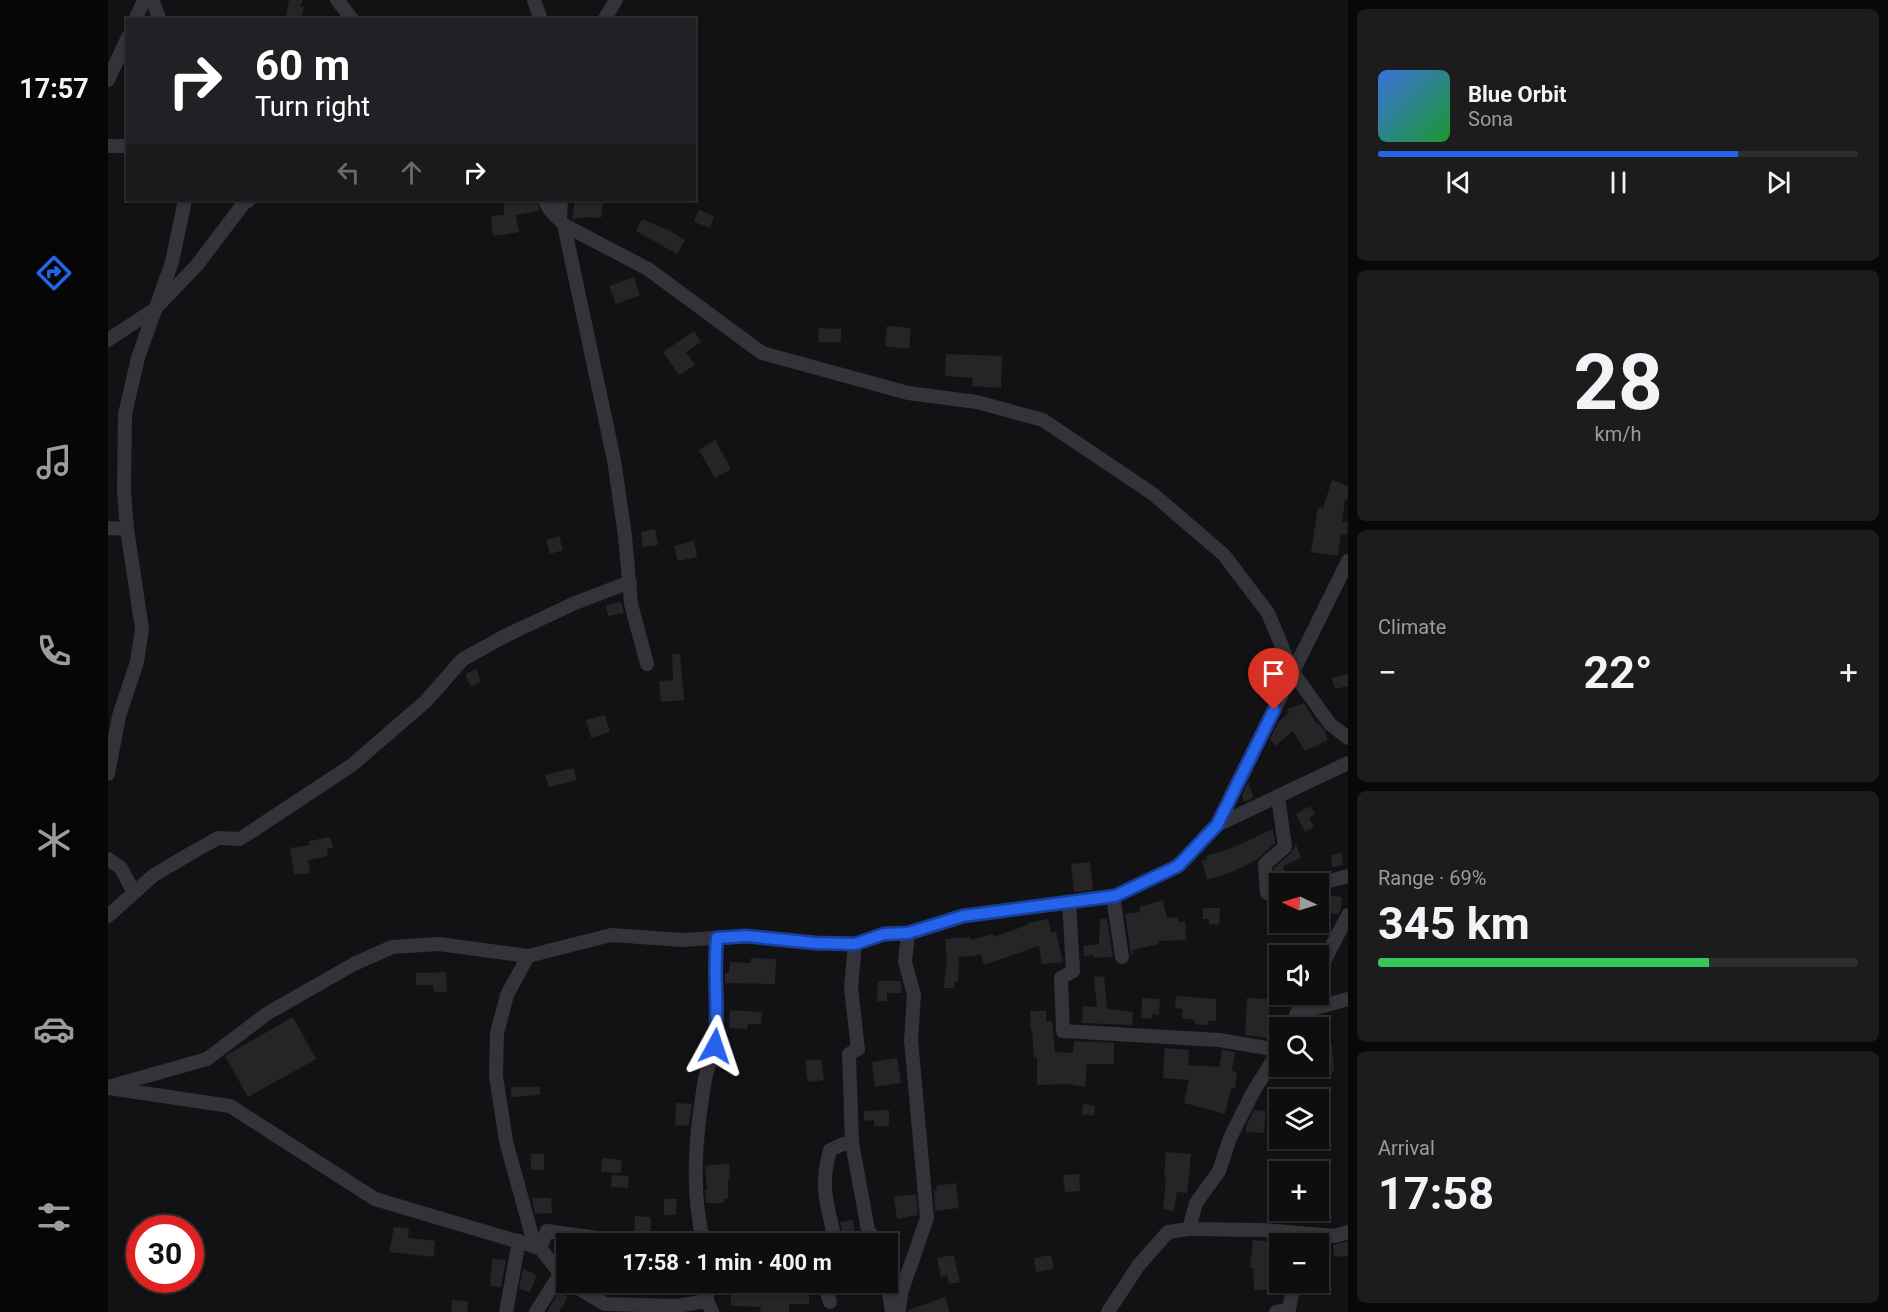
<!DOCTYPE html>
<meta charset="utf-8">
<style>
:root{--surface:#0e0e0f;--page:#1c1c1d;--text:#f1f3f6;--muted:#9b9c9e;--line:#2e2e2f;--accent:#2563eb}
body{margin:0;font-family:Roboto,sans-serif;background:var(--page);color:var(--text);height:100vh;display:flex;flex-direction:column;font-size:22px;white-space:nowrap}
*{box-sizing:border-box;margin:0}
p{font-size:20px;color:var(--muted)}
.icon{flex:none;width:33px;height:33px;fill:none;stroke:currentColor;stroke-width:2;stroke-linecap:round;stroke-linejoin:round}
.map{position:relative;flex:1;overflow:hidden}
.panel{display:flex;flex-direction:column;gap:9px;padding:9px;background:#080808;width:540px}
.panel>*{flex:none}
.top-card{position:absolute;left:18px;top:18px;width:570px;height:183px;border-radius:0px;box-shadow:0 2px 4px #0004,0 0 0 2px var(--line);background:#202124;color:#fff;overflow:hidden}
.needle{width:39px;rotate:274deg}
.fabs{position:absolute;left:1161px;top:873px;display:grid;gap:12px}
.fabs a{display:grid;place-items:center;width:60px;height:60px;border-radius:0px;background:var(--surface);box-shadow:0 2px 4px #0004,0 0 0 2px var(--line);font-size:30px}
.speed{position:absolute;left:18px;top:1215px;display:flex;gap:12px;font-size:30px;font-weight:700;text-align:center}
.speed>*{display:grid;place-content:center;width:78px;height:78px;border-radius:50%;background:var(--surface);box-shadow:0 2px 4px #0004,0 0 0 2px var(--line);line-height:1}
.speed .limit{border:9px solid #d22;background:#fff;color:#111}
.pin{position:absolute;display:grid;place-items:center;width:51px;height:51px;color:#fff;margin:-62px -26px;border-radius:50% 50% 50% 0;rotate:-45deg;box-shadow:0 0 6px #0007}
.pin .icon{rotate:45deg}
.me{position:absolute;width:66px;margin:-33px;rotate:5deg;stroke-linejoin:round;filter:drop-shadow(0 0 4px #0008)}
.turn{display:flex;align-items:center;gap:21px;height:126px;padding:0 30px;font-size:27px}
.turn .icon{width:78px;height:78px;stroke-width:2.5}
.turn b{display:block;font-size:42px;line-height:51px}
.lanes{display:flex;align-items:center;height:57px;padding:0 30px;background:#0003;justify-content:center;gap:30px;direction:ltr}
.lanes .off{opacity:.35}
.big{font-size:45px;font-weight:700;line-height:1.1}
.panel .card{flex:1;display:flex;flex-direction:column;justify-content:center;gap:9px;min-width:0;padding:0 21px;border-radius:9px;background:var(--page)}
.panel .dial{align-items:center;gap:0}
.dial b{font-size:78px;line-height:1}
.song{display:flex;align-items:center;gap:18px}
.cover{width:72px;height:72px;border-radius:9px;background:linear-gradient(135deg,hsl(220 70% 55%),hsl(130 70% 35%))}
.played{height:6px;border-radius:3px;background:linear-gradient(90deg,var(--accent) 75%,var(--line) 75%)}
.keys{display:flex;justify-content:space-around;direction:ltr}
.heat{display:flex;justify-content:space-between;align-items:center;font-size:33px;direction:ltr}
.charge{height:9px;border-radius:4px;background:linear-gradient(90deg,#34c759 69%,var(--line) 0)}
.trip{position:absolute;left:448px;top:1233px;width:342px;height:60px;border-radius:0px;background:var(--surface);box-shadow:0 2px 4px #0004,0 0 0 2px var(--line);font-weight:700;line-height:60px;text-align:center}
main{display:flex;flex:1;min-height:0}
.dock{display:flex;flex-direction:column;width:108px;justify-content:space-around;align-items:center;background:#060606;color:var(--muted)}
.dock .icon{width:42px;height:42px}
.dock .selected{color:var(--accent)}
.dock b{font-size:27px;color:var(--text)}
.map>svg:first-child{display:block}
.building{fill:#252528}
.lines{fill:none;stroke-linecap:round;stroke-linejoin:round}
.street{stroke:#333339;stroke-width:14}
.route-casing{stroke:#184099;stroke-width:15}
.route{stroke:#2563eb;stroke-width:10}
</style>
<main>
<nav class="dock">
<b>17:57</b>
<svg class="icon selected" aria-label="directions" viewBox="0 0 24 24"><path d="M12 3l9 9-9 9-9-9zM9 14v-3h6M13 9l2 2-2 2"/></svg>
<svg class="icon" aria-label="music" viewBox="0 0 24 24"><path d="M9 18V5l10-2v13"/><circle cx="6" cy="18" r="3"/><circle cx="16" cy="16" r="3"/></svg>
<svg class="icon" aria-label="phone" viewBox="0 0 24 24"><path d="M5 4h4l2 5-3 2q2 4 5 5l2-3 5 2v4C11 20 4 13 5 4z"/></svg>
<svg class="icon" aria-label="climate" viewBox="0 0 24 24"><path d="M12 3v18M4 7l16 10M4 17L20 7"/></svg>
<svg class="icon" aria-label="car" viewBox="0 0 24 24"><path d="M5 17H2v-5l4-1 3-4h7l3 4 3 1v5h-3M9 17h6M6 11h13"/><circle cx="7" cy="17" r="2"/><circle cx="17" cy="17" r="2"/></svg>
<svg class="icon" aria-label="filters" viewBox="0 0 24 24"><path d="M4 7h16M4 17h16"/><circle cx="9" cy="7" r="2"/><circle cx="15" cy="17" r="2"/></svg>
</nav>
<div class="map">
<svg width="1240" height="1312" viewBox="0 0 1240 1312">
<rect width="100%" height="100%" fill="#121214"/>
<!-- building -->
<g class="building">
<path d="M181,0H195L192,7H196L193,20H177Z"/>
<path d="M428,200L432,211L408,215L411,232L385,236L383,216L396,215V201Z"/>
<path d="M467,200L495,203L493,218L482,217L464,219Z"/>
<path d="M591,210L606,216L602,228L586,222Z"/>
<path d="M534,219L562,231L577,240L569,254L528,231Z"/>
<path d="M526,277L532,295L508,304L501,286Z"/>
<path d="M779,326L803,328L801,349L777,346Z"/>
<path d="M711,328L733,329V342H710Z"/>
<path d="M586,331L593,342L578,352L587,365L571,375L555,352Z"/>
<path d="M838,354L894,356L893,388L864,386L865,378L837,376Z"/>
<path d="M607,440L623,469L607,478L591,450Z"/>
<path d="M1224,480L1240,486V500L1237,499L1234,522H1240L1239,535L1233,534L1230,556L1203,552L1210,507L1215,508Z"/>
<path d="M547,529L550,545L535,547L533,532Z"/>
<path d="M451,536L455,550L442,554L438,540Z"/>
<path d="M586,541L589,557L570,561L566,546Z"/>
<path d="M513,602L516,613L500,616L498,605Z"/>
<path d="M564,654H572L576,700L553,702L551,681L565,680Z"/>
<path d="M368,669L373,682L363,687L357,674Z"/>
<path d="M1240,674V686L1227,689L1224,678Z"/>
<path d="M1196,703L1208,723H1210L1216,730L1220,740L1197,751L1185,731L1167,746L1162,739L1170,722L1181,713L1179,709Z"/>
<path d="M497,715L502,732L483,738L478,720Z"/>
<path d="M465,768L469,780L441,787L437,775Z"/>
<path d="M1140,782L1146,798L1136,802L1134,795Z"/>
<path d="M1202,806L1207,814L1201,818L1206,827L1197,832L1188,814Z"/>
<path d="M1165,829L1167,843L1150,859L1124,872L1099,880L1094,861L1099,860L1098,856L1124,848Z"/>
<path d="M222,837L225,848L219,849L220,856L200,860L202,873L186,875L182,848L202,845L201,841Z"/>
<path d="M1188,844L1193,858L1175,866L1177,876L1167,879L1166,868L1183,853Z"/>
<path d="M1234,853L1235,865L1224,867L1223,855Z"/>
<path d="M982,862L985,890L966,892L963,864Z"/>
<path d="M1210,895L1234,897L1233,910L1230,914L1210,912Z"/>
<path d="M1055,900L1059,918L1070,917V922H1077L1078,940L1050,941L1051,944L1025,950L1026,954L1023,955L1017,914L1032,912L1031,907Z"/>
<path d="M1095,908H1112L1111,925L1101,924V919H1095Z"/>
<path d="M940,919L943,933L948,932L955,962L934,964L931,946L876,965L873,955L851,957L850,981H847L846,988H836L838,965H839L837,939L862,937V940L885,934V937L920,925V923Z"/>
<path d="M992,919H999L1005,957L986,958L985,955L976,956L975,946L991,944Z"/>
<path d="M643,958L668,959L667,984L617,983V973H621L622,962L643,963Z"/>
<path d="M338,972L339,992H326L325,985H308V973Z"/>
<path d="M996,976L999,1009L1025,1012L1024,1025L974,1023L975,1006L989,1007L986,977Z"/>
<path d="M770,981H793L794,993H779V1001H769Z"/>
<path d="M1068,996L1108,999V1021H1100V1025L1087,1024V1020L1074,1018L1075,1009L1067,1008Z"/>
<path d="M1034,998L1052,999L1051,1015L1044,1014V1019L1033,1018Z"/>
<path d="M1139,998L1162,999L1160,1038L1137,1035Z"/>
<path d="M622,1010L654,1012L653,1024H640L639,1029L621,1028Z"/>
<path d="M922,1011H938V1021H944L947,1052L965,1053L966,1041L1006,1043V1064H979L977,1087L960,1084L929,1085V1057H926L924,1030H923Z"/>
<path d="M185,1017L208,1059L140,1097L117,1056Z"/>
<path d="M1224,1045L1226,1072H1210V1046Z"/>
<path d="M1057,1048L1081,1050L1080,1065L1111,1067L1114,1050L1127,1052L1124,1071L1129,1072L1127,1086V1089L1123,1088L1117,1114L1076,1103L1081,1080L1055,1078Z"/>
<path d="M789,1058L793,1083L767,1087L764,1062Z"/>
<path d="M713,1059L716,1080L700,1082L697,1061Z"/>
<path d="M403,1087H432V1095L403,1097Z"/>
<path d="M568,1103L584,1104L581,1126L567,1125Z"/>
<path d="M975,1104L987,1106L986,1116L974,1114Z"/>
<path d="M781,1110V1126H766V1120L756,1121V1111Z"/>
<path d="M1146,1110L1158,1111L1156,1133L1138,1132V1126Z"/>
<path d="M1058,1152L1083,1154L1079,1193L1069,1192L1066,1211L1055,1209L1058,1178L1056,1177Z"/>
<rect x="423" y="1154" width="13" height="16"/>
<path d="M494,1158L514,1160L513,1173L493,1172Z"/>
<path d="M621,1163L622,1179H620V1199H616V1203H598L597,1190H599L597,1166Z"/>
<path d="M971,1174L972,1191L957,1192L955,1175Z"/>
<path d="M504,1175L521,1176L520,1188L503,1187Z"/>
<path d="M848,1183L851,1208L827,1211L826,1191L829,1190L828,1186Z"/>
<path d="M808,1194L810,1215L789,1219L786,1197Z"/>
<path d="M424,1198H443L444,1213L427,1214Z"/>
<path d="M556,1199H569L568,1215H556Z"/>
<path d="M527,1216L543,1217L542,1244H526Z"/>
<path d="M745,1220L749,1244H737L732,1222Z"/>
<path d="M286,1227L301,1228L300,1238L327,1241L326,1257L281,1252Z"/>
<path d="M575,1232L584,1233L587,1244H574Z"/>
<path d="M1145,1240L1164,1242L1162,1271L1172,1272V1290H1146L1145,1268H1142Z"/>
<path d="M1240,1241V1256L1226,1257L1225,1245Z"/>
<path d="M846,1255L852,1282L841,1284L839,1275L833,1277L829,1258Z"/>
<path d="M943,1255L946,1269L928,1272L926,1258Z"/>
<path d="M384,1259L398,1260L393,1287L382,1286Z"/>
<path d="M415,1269L429,1275L422,1292L411,1289Z"/>
<path d="M535,1282H548V1295L535,1294Z"/>
<path d="M623,1288L680,1292V1290H701V1304H681V1312H652L653,1307L623,1306Z"/>
<path d="M451,1292L460,1297L451,1312H439Z"/>
<path d="M837,1297L842,1312H800V1310Z"/>
<path d="M344,1300L360,1301L359,1312H343Z"/>
</g>
<g class="lines">
<!-- street -->
<g class="street">
<path d="M44,0L52,20"/>
<path d="M229,0L244,19"/>
<path d="M426,0L433,20"/>
<path d="M27,20L36,0"/>
<path d="M496,20L508,0"/>
<path d="M0,80L20,37"/>
<path d="M0,146H20"/>
<path d="M437,200C440,212 449,215 456,225L540,269L654,353L800,393L869,402L935,420L1045,494L1116,555L1160,613L1184,671L1222,724L1240,738"/>
<path d="M452,218L453,200"/>
<path d="M456,225L506,460L517,536L523,604L539,664"/>
<path d="M0,340L47,309L89,265L136,203L141,200"/>
<path d="M0,528L19,529"/>
<path d="M0,774L11,716L29,662L34,629L19,529L16,492L17,414L30,358L64,262L77,200"/>
<path d="M1170,796L1177,847L1157,864L1159,893L1172,891"/>
<path d="M1109,825L1240,763"/>
<path d="M0,859L13,868L26,893"/>
<path d="M1210,884L1240,876"/>
<path d="M1005,896L1014,957"/>
<path d="M961,902L965,971L953,978L955,1031L1111,1040L1171,1050"/>
<path d="M0,916L46,875L85,852L110,838L132,839L244,765L318,701L355,659L399,635L467,603L522,582"/>
<path d="M747,944L743,988L750,1049L741,1054L744,1143L760,1230L769,1244"/>
<path d="M420,956L399,995L389,1033L388,1076L398,1141L427,1247"/>
<path d="M1210,973L1240,915"/>
<path d="M1189,1013L1240,999"/>
<path d="M1182,1028L1199,994"/>
<path d="M0,1087L99,1059L160,1013L246,964L284,947L331,944L420,956L503,935L574,940L638,936L707,943L747,944L776,934H800L855,916L1007,896L1070,866L1109,825L1240,561"/>
<path d="M0,1088L122,1106L267,1199L432,1248L459,1282"/>
<path d="M1081,1229L1155,1230L1227,1236L1240,1232"/>
<path d="M596,1244C582,1190 588,1133 597,1079C600,1065 606,1053 608,1039C611,1005 605,971 609,938"/>
<path d="M728,1244C720,1206 711,1189 722,1150L735,1144L744,1143"/>
<path d="M432,1248L439,1231L489,1238L502,1244"/>
<path d="M460,1282L497,1304L569,1306L599,1301"/>
<path d="M600,1282L599,1301L604,1312"/>
<path d="M715,1282L722,1302"/>
<path d="M779,1282L784,1312"/>
<path d="M398,1312L411,1241"/>
<path d="M428,1312L452,1274"/>
<path d="M791,1312L793,1293L819,1218L803,1040L806,995L797,962L800,934"/>
<path d="M1000,1312L1030,1266L1060,1232L1081,1229L1088,1203L1111,1171L1122,1138L1145,1092L1172,1049"/>
<path d="M1168,1312L1181,1309L1186,1282"/>
</g>
</g>
<g class="lines">
<!-- route casing -->
<g class="route-casing">
<path id="route" d="M607,1046C611,1009 605,974 609,938L638,936L707,943L747,944L776,934L800,933L855,916L1007,896L1070,866L1109,825L1166,710"/>
</g>
<!-- route -->
<use href="#route" class="route"/>
</g>
</svg>
<div class="fabs">
<a><svg class="needle" viewBox="-14 -14 28 28"><path d="M0-13l5 13h-10z" fill="#e53935"/><path d="M0 13l5-13h-10z" fill="#9b9c9e"/></svg></a>
<a><svg class="icon" aria-label="sound" viewBox="0 0 24 24"><path d="M4 9h4l5-4v14l-5-4H4zM17 9q2 3 0 6"/></svg></a>
<a><svg class="icon" aria-label="search" viewBox="0 0 24 24"><circle cx="10" cy="10" r="6"/><path d="M15 15l6 6"/></svg></a>
<a><svg class="icon" aria-label="layers" viewBox="0 0 24 24"><path d="M12 4l9 5-9 5-9-5zM3 14l9 5 9-5"/></svg></a>
<a>+</a>
<a>−</a>
</div>
<div class="speed"><div class="limit">30</div></div>
<div class="pin" style="left:1166px;top:710px;background:#d93025"><svg class="icon" aria-label="arrive" viewBox="0 0 24 24"><path d="M6 21V4h12l-3 4 3 4H6"/></svg></div>
<svg class="me" style="left:607px;top:1046px" viewBox="-20 -20 40 40"><path d="M0-17L14 15 0 8-14 15z" fill="#2563eb" stroke="#fff" stroke-width="4"/></svg>
<div class="trip">17:58 · 1 min · 400 m</div>
<div class="top-card">
<div class="turn"><svg class="icon" aria-label="right" viewBox="0 0 24 24"><path d="M7 20v-9h11M14 6l5 5-5 5"/></svg><div><b>60 m</b>Turn right</div></div>
<div class="lanes"><svg class="icon off" aria-label="left" viewBox="0 0 24 24"><path d="M17 20v-9H6M10 6l-5 5 5 5"/></svg><svg class="icon off" aria-label="ahead" viewBox="0 0 24 24"><path d="M12 20V5M6 11l6-6 6 6"/></svg><svg class="icon" aria-label="right" viewBox="0 0 24 24"><path d="M7 20v-9h11M14 6l5 5-5 5"/></svg></div>
</div>
</div>
<section class="panel">
<div class="card">
<div class="song"><i class="cover"></i><div><b>Blue Orbit</b><p>Sona</p></div></div>
<div class="played"></div>
<div class="keys"><svg class="icon" aria-label="previous" viewBox="0 0 24 24"><path d="M18 5L8 12l10 7zM5 5v14"/></svg><svg class="icon" aria-label="pause" viewBox="0 0 24 24"><path d="M8 5v14M16 5v14"/></svg><svg class="icon" aria-label="next" viewBox="0 0 24 24"><path d="M6 5l10 7-10 7zM19 5v14"/></svg></div>
</div>
<div class="card dial"><b>28</b><p>km/h</p></div>
<div class="card"><p>Climate</p>
<div class="heat"><a>−</a><b class="big">22°</b><a>+</a></div>
</div>
<div class="card"><p>Range · 69%</p><b class="big">345 km</b><div class="charge"></div></div>
<div class="card"><p>Arrival</p><b class="big">17:58</b></div>
</section>
</main>
